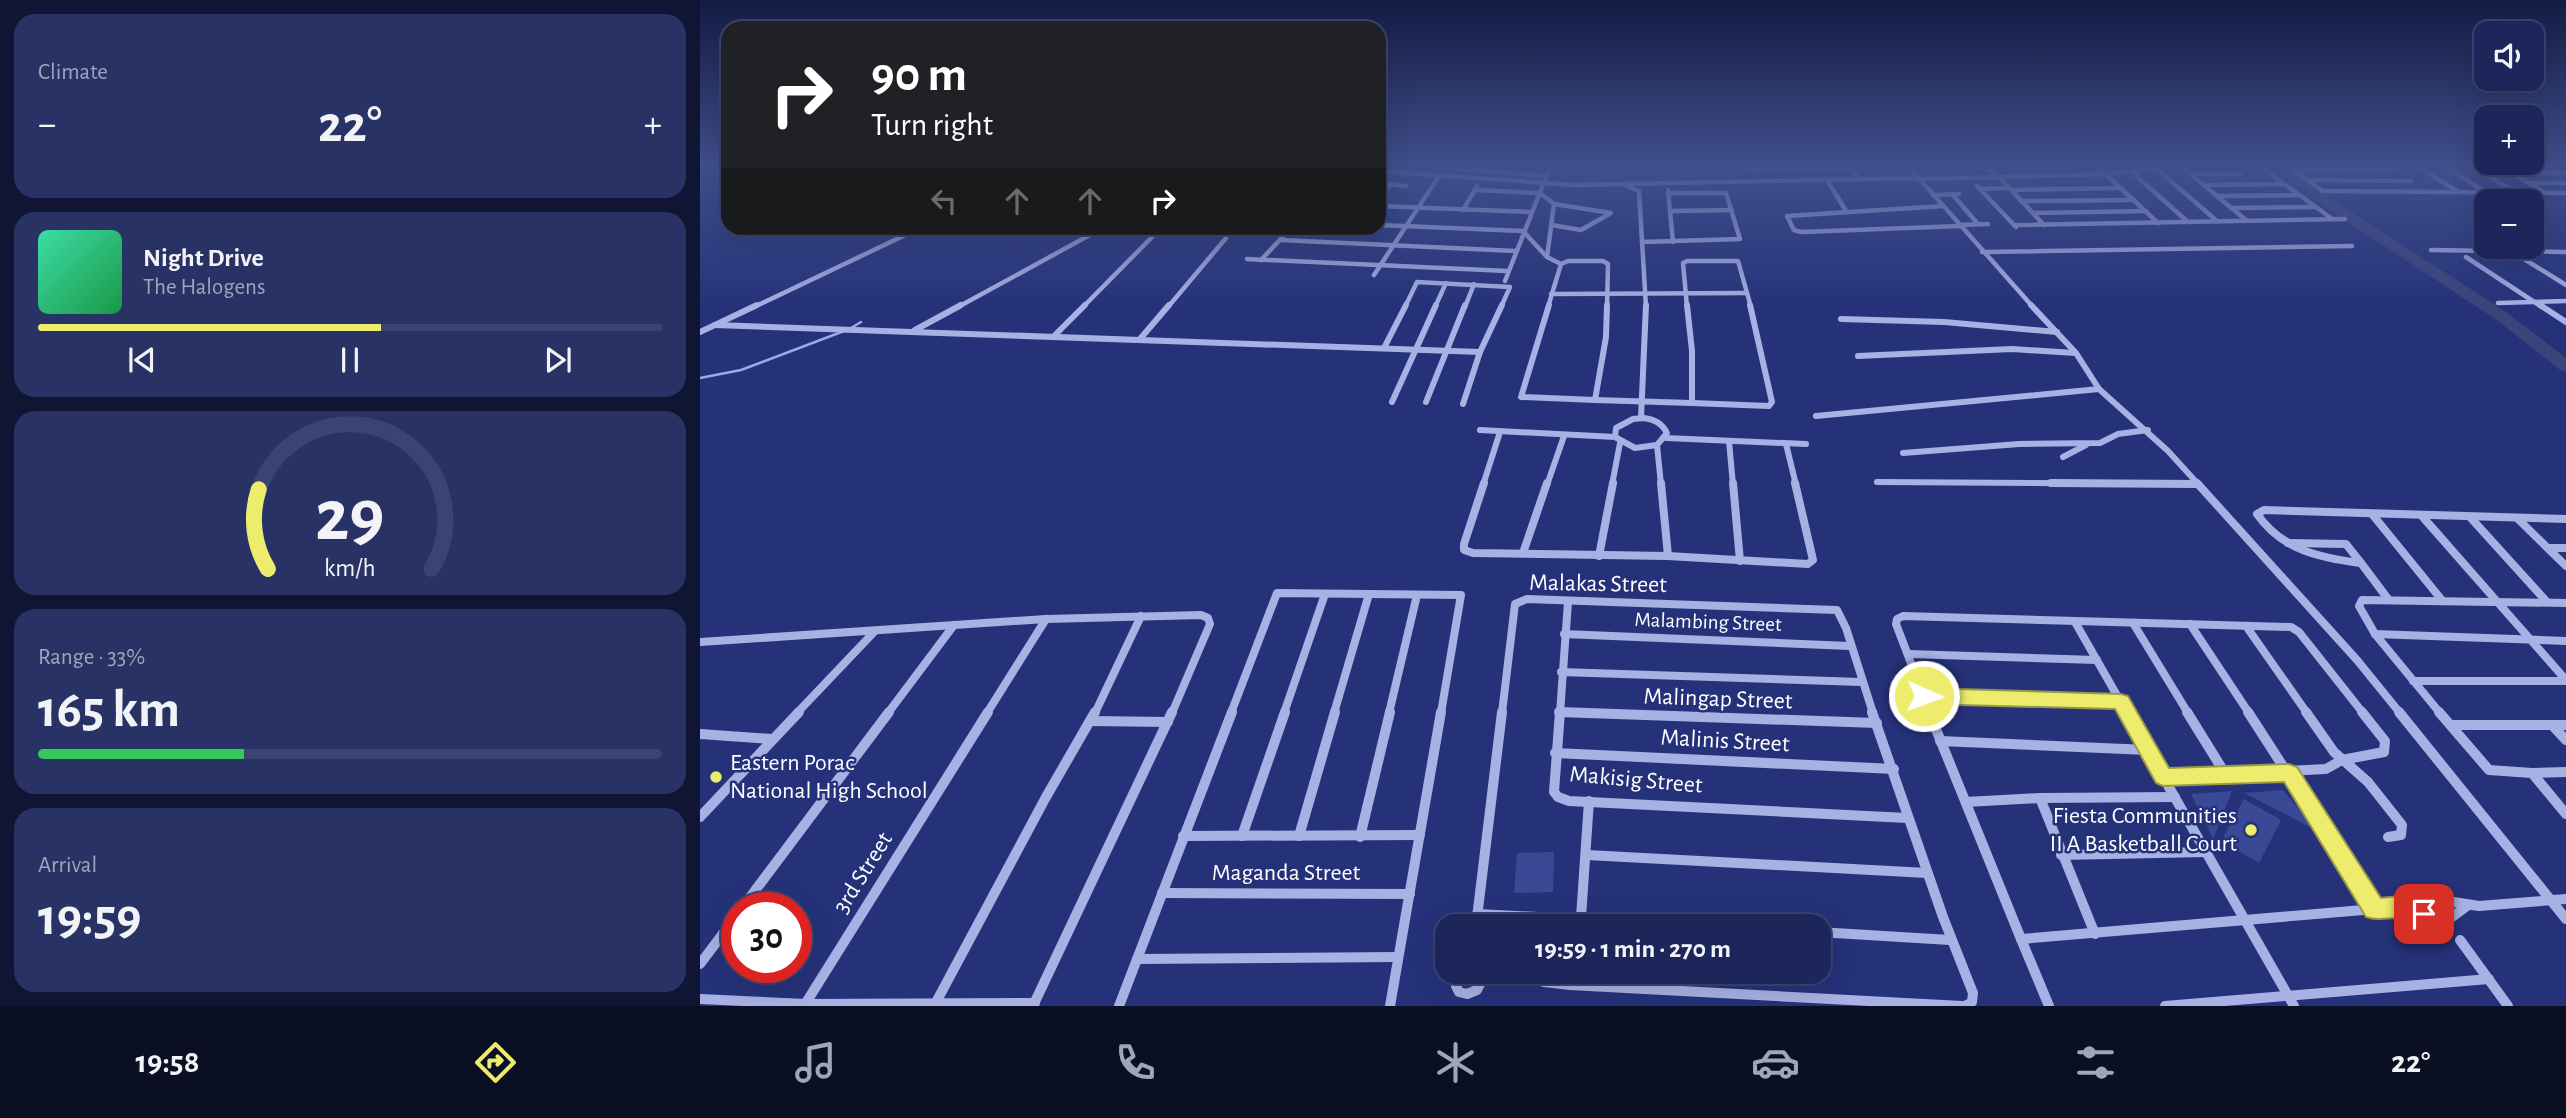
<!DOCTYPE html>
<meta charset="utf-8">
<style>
:root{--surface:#1c265b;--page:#293264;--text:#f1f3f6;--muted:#a0a5bb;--line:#3a4371;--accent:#edec6c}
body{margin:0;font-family:"Alegreya Sans",sans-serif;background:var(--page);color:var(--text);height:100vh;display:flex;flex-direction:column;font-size:26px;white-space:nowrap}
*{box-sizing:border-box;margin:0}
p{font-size:23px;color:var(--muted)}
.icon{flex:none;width:38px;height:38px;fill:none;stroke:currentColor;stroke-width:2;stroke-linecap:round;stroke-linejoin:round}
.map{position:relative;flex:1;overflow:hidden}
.panel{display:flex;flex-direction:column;gap:14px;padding:14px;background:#0f1532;width:700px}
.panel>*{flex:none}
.guide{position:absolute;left:21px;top:21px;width:665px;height:214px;border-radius:21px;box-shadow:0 7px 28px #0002,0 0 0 2px var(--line);background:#202124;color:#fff;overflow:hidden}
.tools{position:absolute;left:1774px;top:21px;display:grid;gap:14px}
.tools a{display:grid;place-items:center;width:70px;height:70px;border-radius:14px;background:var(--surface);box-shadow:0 7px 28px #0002,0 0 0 2px var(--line);font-size:35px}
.speed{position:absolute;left:21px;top:892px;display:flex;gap:14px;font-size:35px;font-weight:700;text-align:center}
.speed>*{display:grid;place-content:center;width:91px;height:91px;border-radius:50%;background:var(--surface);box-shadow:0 7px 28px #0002,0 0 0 2px var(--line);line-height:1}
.speed .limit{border:10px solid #d22;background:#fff;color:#111}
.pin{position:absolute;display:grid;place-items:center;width:60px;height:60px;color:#fff;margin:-30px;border-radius:14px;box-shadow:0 4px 10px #0006}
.me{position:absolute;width:77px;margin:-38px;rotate:92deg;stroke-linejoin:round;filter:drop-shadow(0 0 5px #0008)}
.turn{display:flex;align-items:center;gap:24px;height:147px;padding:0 35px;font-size:32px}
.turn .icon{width:91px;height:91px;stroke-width:2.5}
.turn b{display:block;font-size:49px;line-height:60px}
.lanes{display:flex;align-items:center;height:66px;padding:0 35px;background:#0003;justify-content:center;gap:35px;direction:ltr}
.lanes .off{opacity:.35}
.big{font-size:52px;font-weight:700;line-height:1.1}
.panel .tile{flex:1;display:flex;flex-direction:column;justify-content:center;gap:10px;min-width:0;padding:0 24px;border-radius:21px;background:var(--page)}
.panel .dial{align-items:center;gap:0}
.dial svg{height:182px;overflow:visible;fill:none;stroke:var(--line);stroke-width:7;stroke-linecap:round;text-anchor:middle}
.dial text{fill:var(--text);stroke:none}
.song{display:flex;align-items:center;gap:21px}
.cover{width:84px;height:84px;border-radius:10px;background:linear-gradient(135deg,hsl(160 70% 55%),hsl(140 70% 35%))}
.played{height:7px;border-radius:4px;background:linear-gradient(90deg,var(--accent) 55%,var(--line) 55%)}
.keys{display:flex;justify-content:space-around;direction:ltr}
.heat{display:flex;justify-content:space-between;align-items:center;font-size:38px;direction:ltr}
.charge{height:10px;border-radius:5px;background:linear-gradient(90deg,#34c759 33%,var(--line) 0)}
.trip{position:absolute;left:735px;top:914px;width:396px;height:70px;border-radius:21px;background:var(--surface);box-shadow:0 7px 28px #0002,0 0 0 2px var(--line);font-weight:700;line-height:70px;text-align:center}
.menu{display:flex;height:112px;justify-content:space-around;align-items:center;background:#0b0f24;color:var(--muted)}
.menu .icon{width:49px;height:49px}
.menu .active{color:var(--accent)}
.menu b{font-size:32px;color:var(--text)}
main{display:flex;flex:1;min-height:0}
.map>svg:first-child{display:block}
.green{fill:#394996}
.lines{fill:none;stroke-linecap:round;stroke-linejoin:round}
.stream{stroke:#9ca9e4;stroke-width:2.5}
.river{fill:#3b447a;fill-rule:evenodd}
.street-far3{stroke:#a7b1e3;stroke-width:4.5}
.street-far2{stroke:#a7b1e3;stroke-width:6}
.street-far1{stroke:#a7b1e3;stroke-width:8}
.street{stroke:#a7b1e3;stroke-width:10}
.route{fill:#edec6c;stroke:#9a9946;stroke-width:2}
.poi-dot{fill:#edec6c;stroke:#253279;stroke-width:2.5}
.labels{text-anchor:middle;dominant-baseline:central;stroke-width:5;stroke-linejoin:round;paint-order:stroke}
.street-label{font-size:21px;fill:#fff;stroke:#253279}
.near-street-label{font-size:24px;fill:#fff;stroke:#253279}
.near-poi-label{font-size:24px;fill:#fff;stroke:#253279;text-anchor:start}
</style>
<main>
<section class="panel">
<div class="tile"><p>Climate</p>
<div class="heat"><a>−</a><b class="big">22°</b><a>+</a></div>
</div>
<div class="tile">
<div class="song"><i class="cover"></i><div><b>Night Drive</b><p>The Halogens</p></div></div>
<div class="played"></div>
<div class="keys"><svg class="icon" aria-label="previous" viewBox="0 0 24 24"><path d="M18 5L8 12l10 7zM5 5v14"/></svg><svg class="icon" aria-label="pause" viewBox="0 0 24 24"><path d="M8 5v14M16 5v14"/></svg><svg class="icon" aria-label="next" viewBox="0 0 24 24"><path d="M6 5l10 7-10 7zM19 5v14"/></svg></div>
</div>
<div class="tile dial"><svg viewBox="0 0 100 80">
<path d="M14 69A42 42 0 1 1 86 69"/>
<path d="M14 69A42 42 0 0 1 10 34" stroke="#edec6c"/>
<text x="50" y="56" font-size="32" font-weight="700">29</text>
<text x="50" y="72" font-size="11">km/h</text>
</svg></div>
<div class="tile"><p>Range · 33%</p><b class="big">165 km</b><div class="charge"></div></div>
<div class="tile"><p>Arrival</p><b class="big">19:59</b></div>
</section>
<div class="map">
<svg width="1866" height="1006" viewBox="0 0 1866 1006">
<rect width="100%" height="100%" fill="#253279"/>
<!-- green -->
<g class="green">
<path d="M1583,790L1616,830L1544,793Z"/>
<path d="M1532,791L1513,839L1491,794Z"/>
<path d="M1544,799L1581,820L1559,863L1521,841Z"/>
<path d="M854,852L853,892L814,893L817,853Z"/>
</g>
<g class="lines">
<!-- stream -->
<g class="stream">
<path d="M151,328L161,322"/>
<path d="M0,378L41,370L144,331"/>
</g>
<!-- river -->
<path class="river" d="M1575,167H1589L1641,205L1809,314L1866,358V371L1860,370L1797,320L1631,211Z"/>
<!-- street-far3 -->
<g class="street-far3">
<path d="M738,167L848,176"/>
<path d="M1209,167L1333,307"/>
<path d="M1287,167L1297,177"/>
<path d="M1398,167L1458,223"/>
<path d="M1482,167L1546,220"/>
<path d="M1561,167L1631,218"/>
<path d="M1589,167L1623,191L1866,193"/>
<path d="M1719,167L1757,191"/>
<path d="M1747,167L1784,191"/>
<path d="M1774,167L1815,192"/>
<path d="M1802,167L1844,192"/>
<path d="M1457,169L1517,221"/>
<path d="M1047,170L1152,168L1159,179"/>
<path d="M1594,170H1697"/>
<path d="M679,171L874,185L1219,178"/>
<path d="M1432,172L1488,222"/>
<path d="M1812,173H1866"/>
<path d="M1491,174H1540"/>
<path d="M1299,177L1344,225"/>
<path d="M1219,179L1407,174L1472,167"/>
<path d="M1127,180L1146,211"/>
<path d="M1608,180L1712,181"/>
<path d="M679,183L706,186"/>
<path d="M1830,183H1866"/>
<path d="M1505,185L1584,184"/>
<path d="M927,186L939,191L946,307"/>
<path d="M1277,186L1316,227"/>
<path d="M1280,189L1309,188"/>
<path d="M775,190L840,193L854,204L847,257"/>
<path d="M968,190L973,242"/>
<path d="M1311,190L1422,188"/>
<path d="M1252,194L1278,224"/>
<path d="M1233,195L1259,194"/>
<path d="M1517,196L1599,195"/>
<path d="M679,199L691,184"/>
<path d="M1321,201L1434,200"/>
<path d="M679,206L832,212"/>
<path d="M1243,206L1087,216L1094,230L1101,232L1260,226"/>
<path d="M1531,208L1614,207"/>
<path d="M763,210L777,186"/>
<path d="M972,211L1032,210"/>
<path d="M1333,213L1446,211"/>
<path d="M679,225L823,231L847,257L861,264"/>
<path d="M852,225L881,230L911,213L854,204"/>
<path d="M1259,225L1288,224"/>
<path d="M1315,225L1645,219"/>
<path d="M581,240L816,251"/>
<path d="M942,242L1040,239L1026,193H968"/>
<path d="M1731,250L1866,252"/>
<path d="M1282,252L1652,246"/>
<path d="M1766,257L1842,307"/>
<path d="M547,259L807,271"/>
<path d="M1824,259L1866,285"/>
<path d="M561,260L591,228"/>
<path d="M674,275L739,176"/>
<path d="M805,281L850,167"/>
<path d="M851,294L1047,293"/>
<path d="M1798,303L1866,301"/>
<path d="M54,307L220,228"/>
<path d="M258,307L399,230"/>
<path d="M383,307L453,236"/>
<path d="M468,307L526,238"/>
<path d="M705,307L717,282L810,287L801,307"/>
<path d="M735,307L746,283"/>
<path d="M765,307L774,284"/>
<path d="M848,307L861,264L868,261H903L908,264L907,307"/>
<path d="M987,307L983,263L987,261H1038L1051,307"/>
</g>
<!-- street-far2 -->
<g class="street-far2">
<path d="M849,305L821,397L895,400"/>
<path d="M987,305L992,351V403"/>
<path d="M1331,305L1376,353L1399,389L1468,451L1499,485"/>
<path d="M1840,305L1866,322"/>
<path d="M1141,319L1244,322L1357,332"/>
<path d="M15,325L780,352"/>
<path d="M215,330L261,305"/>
<path d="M0,332L57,305"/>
<path d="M353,337L385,305"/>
<path d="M440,339L469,305"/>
<path d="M684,348L706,305"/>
<path d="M1158,356L1312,349L1375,353"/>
<path d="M895,400L992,403"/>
<path d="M895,400L906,337L907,305"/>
<path d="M692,402L736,305"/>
<path d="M726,402L765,305"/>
<path d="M992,403L1069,406L1072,402L1050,305"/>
<path d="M763,404L780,352L802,305"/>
<path d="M1116,416L1399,389"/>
<path d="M941,418L946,305"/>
<path d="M944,418C954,419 962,423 967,433L957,445L935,448L915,437L916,428L933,419Z"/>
<path d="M780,430L915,437"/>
<path d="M966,438L1106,444"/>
<path d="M1029,441L1033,485"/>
<path d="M1086,444L1096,485"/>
<path d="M957,445L961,485"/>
<path d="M1203,453L1319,444L1400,443L1418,434L1448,430"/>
<path d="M1363,457L1386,445"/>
<path d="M1177,482L1496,484"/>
<path d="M783,485L800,432"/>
<path d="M847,485L864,436"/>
<path d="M912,485L920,443"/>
</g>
<!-- street-far1 -->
<g class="street-far1">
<path d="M784,483L764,544V550L773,553L968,556L1108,564L1113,560L1095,483"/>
<path d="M961,483L968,556"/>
<path d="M1033,483L1040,561"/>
<path d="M1351,483L1496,484"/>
<path d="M1497,483L1657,660L1700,713"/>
<path d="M1672,514L1741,599"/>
<path d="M1721,515L1866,680"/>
<path d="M1770,517L1847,602"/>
<path d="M1818,519L1866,566"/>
<path d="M1588,543L1646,544L1661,563"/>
<path d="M1849,548H1866"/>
<path d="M823,553L847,483"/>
<path d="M899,556L913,483"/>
<path d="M1688,599L1661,563C1620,558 1582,550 1557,514L1564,510L1866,519"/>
<path d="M1375,622L1427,713"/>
<path d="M1433,623L1488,713"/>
<path d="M1490,624L1549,713"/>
<path d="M1546,626L1607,713"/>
<path d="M864,634L1149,646"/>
<path d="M1675,634L1866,641"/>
<path d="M0,642L346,619L501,615L508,618L510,624L472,713"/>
<path d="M1208,654L1397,660"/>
<path d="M861,672L1161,682"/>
<path d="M1713,681H1866"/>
<path d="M1224,696L1421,701"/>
<path d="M859,712L901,713"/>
<path d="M97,713L175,631"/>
<path d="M188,713L254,625"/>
<path d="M287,713L346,619"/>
<path d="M395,713L441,616"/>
<path d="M531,713L577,593L761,595L741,713"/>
<path d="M584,713L625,594"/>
<path d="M634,713L669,594"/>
<path d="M689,713L717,595"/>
<path d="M802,713L815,604L827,599L1137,610L1146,628L1173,713"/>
<path d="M860,713L868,602"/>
<path d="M1230,713L1196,624L1197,619L1203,616L1591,627L1599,632L1663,713"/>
<path d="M1740,713L1675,634L1659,606L1662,600L1866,603"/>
</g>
<!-- street -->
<g class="street">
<path d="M859,712L1177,723"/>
<path d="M860,712L854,792L858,797L869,801L1207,818"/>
<path d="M1172,712L1243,917L1273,993L1272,1002L1265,1006"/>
<path d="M1229,712L1321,939L1675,909L1734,899L1779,906L1866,899"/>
<path d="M1426,712L1594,1006"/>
<path d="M1487,712L1526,775"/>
<path d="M1548,712L1675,909"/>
<path d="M1606,712L1634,752L1668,782L1702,825L1701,835L1688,837"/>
<path d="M1699,712L1866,919"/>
<path d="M1739,712L1789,770L1832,773L1866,814"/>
<path d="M391,721L468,722"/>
<path d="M1751,725H1866"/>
<path d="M1852,725L1866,740"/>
<path d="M0,734L72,739"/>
<path d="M1240,741L1448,750"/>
<path d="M855,753L1194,769"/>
<path d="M1832,773L1866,772"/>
<path d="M1463,777L1626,769L1642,760L1684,752L1685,741L1662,712"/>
<path d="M1340,798L1395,934"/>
<path d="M1266,802L1340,798L1475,797"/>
<path d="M0,817L99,712"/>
<path d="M483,836L720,835"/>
<path d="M542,836L585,712"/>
<path d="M599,836L635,712"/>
<path d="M660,837L690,712"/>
<path d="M887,855L1227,873"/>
<path d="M1361,855L1506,852"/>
<path d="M462,893L710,894"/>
<path d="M1701,907L1748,920L1767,906"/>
<path d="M42,908L189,712"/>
<path d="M777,914L1023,926"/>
<path d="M881,917L889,801"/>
<path d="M776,926L802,712"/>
<path d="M1118,932L1250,940"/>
<path d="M1321,939L1349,1006"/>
<path d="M1760,940L1808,1006"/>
<path d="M437,959L698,957"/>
<path d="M0,964L37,915"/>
<path d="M761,971L756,986L759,992L767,994L777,990L782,980L779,971"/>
<path d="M842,971L844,982L870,985L1262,1006"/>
<path d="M0,999L106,1004L335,1003"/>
<path d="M104,1006L288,712"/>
<path d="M234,1006L346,797L395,712"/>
<path d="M333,1006L472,712"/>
<path d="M419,1006L532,712"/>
<path d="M690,1006L741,712"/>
<path d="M1465,1006L1789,979"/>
</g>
</g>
<!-- sky -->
<linearGradient id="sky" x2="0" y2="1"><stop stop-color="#141c43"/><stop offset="0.54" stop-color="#404f8c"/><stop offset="1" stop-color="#404f8c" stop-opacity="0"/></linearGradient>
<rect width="1866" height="308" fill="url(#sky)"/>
<!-- route -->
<path class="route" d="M1224,688L1421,694L1428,696L1469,768L1589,764L1597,767L1681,898L1700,896L1732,906L1736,914L1732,922C1719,927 1710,918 1697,918C1685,918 1677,921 1666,917L1584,782L1463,786L1456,783L1415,709L1224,704L1218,701L1215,696L1218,691Z"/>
<!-- markers -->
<g class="poi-dot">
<circle cx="16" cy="777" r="7"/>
<circle cx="1551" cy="830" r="7"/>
</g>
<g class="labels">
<!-- street labels -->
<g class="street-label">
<text transform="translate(1008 622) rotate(2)">Malambing Street</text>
</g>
<!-- near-street labels -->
<g class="near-street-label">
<text transform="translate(898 584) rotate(1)">Malakas Street</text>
<text transform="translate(1018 699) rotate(2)">Malingap Street</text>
<text transform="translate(1025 741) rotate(3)">Malinis Street</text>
<text transform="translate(936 780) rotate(5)">Makisig Street</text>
<text transform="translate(163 873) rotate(-58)">3rd Street</text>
<text x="586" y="873">Maganda Street</text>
</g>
<!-- near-poi labels -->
<g class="near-poi-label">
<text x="30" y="763">Eastern Porac<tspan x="30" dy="28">National High School</tspan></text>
<text x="1537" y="816" text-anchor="end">Fiesta Communities<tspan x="1537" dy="28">II A Basketball Court</tspan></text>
</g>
</g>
</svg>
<div class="tools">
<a><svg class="icon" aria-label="sound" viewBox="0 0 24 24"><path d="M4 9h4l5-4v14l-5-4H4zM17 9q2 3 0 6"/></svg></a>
<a>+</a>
<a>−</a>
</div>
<div class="speed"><div class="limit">30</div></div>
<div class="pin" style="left:1724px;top:914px;background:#d93025"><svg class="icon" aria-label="arrive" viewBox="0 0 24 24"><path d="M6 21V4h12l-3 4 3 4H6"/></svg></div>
<svg class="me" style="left:1224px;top:696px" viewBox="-20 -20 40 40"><circle r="17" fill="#edec6c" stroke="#fff" stroke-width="3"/><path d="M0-11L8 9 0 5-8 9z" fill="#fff"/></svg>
<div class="trip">19:59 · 1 min · 270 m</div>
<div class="guide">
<div class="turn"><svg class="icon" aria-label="right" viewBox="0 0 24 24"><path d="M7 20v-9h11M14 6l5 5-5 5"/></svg><div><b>90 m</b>Turn right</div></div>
<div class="lanes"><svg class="icon off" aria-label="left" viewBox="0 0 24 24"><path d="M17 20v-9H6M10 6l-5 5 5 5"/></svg><svg class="icon off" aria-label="ahead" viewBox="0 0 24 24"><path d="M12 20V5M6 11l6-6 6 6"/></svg><svg class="icon off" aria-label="ahead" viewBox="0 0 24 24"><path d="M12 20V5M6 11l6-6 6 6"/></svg><svg class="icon" aria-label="right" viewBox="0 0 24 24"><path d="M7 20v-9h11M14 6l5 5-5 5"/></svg></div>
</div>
</div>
</main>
<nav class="menu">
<b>19:58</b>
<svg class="icon active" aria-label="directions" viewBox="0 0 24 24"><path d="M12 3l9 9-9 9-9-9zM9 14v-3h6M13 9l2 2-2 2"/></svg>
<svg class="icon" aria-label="music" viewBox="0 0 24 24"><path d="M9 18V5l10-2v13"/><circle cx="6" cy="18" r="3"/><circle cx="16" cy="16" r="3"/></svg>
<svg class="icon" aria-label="phone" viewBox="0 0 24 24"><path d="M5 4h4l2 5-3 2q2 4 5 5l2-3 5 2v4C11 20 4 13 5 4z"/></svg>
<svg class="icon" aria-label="climate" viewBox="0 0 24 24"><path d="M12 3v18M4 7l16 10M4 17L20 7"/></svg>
<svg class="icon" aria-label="car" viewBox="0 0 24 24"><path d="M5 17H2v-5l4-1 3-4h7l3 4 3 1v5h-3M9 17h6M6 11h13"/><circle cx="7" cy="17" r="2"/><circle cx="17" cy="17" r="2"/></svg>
<svg class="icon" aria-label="filters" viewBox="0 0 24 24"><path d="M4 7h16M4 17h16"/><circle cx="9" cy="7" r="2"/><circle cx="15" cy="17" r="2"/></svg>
<b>22°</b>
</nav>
